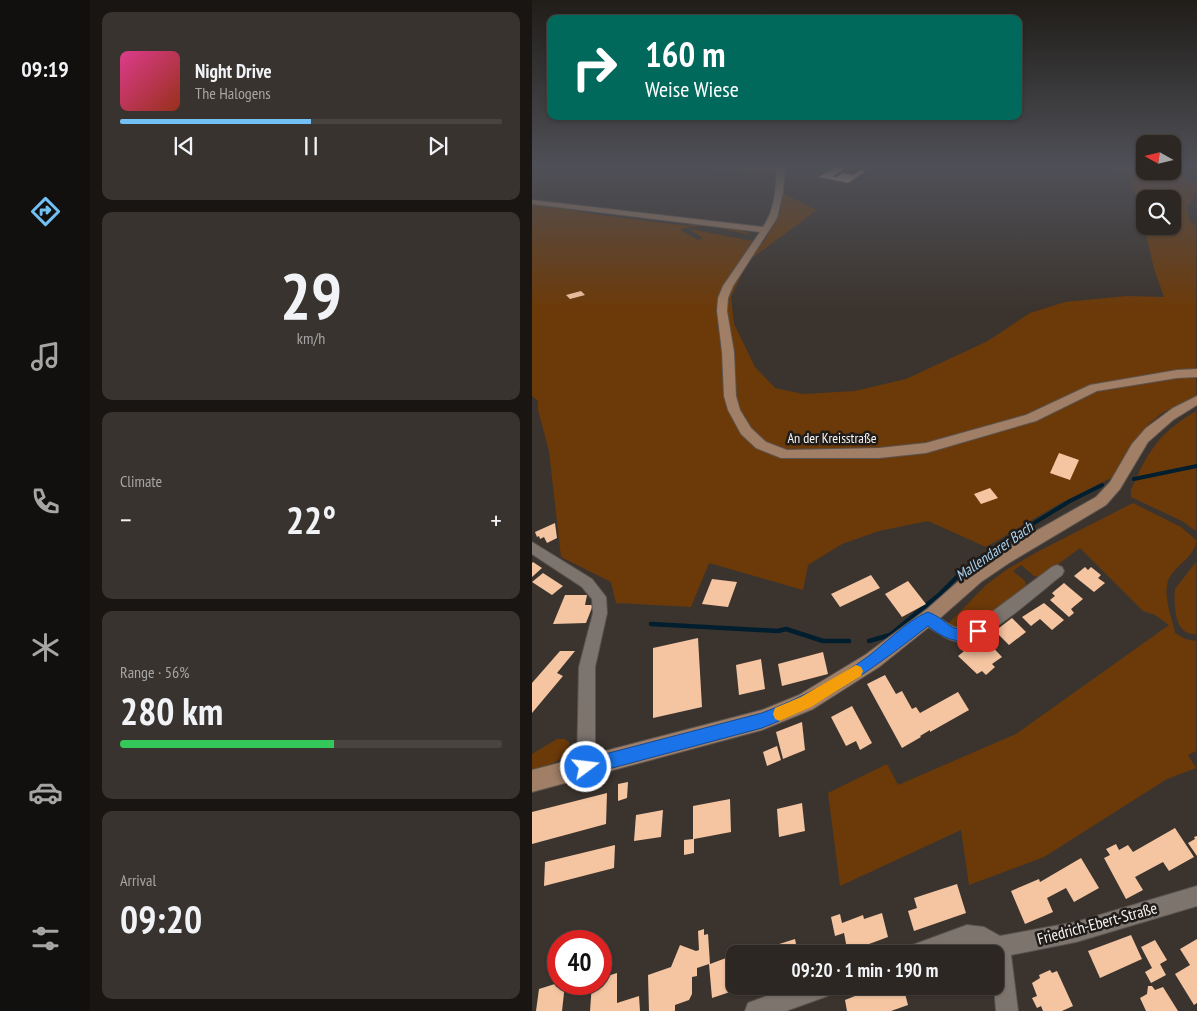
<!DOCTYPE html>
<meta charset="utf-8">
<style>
:root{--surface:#2c2722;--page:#38332f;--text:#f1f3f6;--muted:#a6a5a5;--line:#484440;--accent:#71c1f5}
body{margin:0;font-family:"PT Sans Narrow",sans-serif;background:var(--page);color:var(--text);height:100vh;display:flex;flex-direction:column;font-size:19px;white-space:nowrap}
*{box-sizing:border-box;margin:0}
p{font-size:16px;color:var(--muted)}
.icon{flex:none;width:28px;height:28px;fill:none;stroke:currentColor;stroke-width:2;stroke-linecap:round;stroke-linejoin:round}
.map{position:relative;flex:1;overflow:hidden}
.panel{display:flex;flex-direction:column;gap:12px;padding:12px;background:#181513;width:442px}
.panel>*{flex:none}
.guide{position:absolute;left:15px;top:15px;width:475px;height:105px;border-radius:10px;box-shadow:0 1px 4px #0004,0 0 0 1px var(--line);background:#00695c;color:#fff;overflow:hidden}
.needle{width:32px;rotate:278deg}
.controls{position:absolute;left:604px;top:135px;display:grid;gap:10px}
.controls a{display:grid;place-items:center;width:45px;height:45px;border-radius:10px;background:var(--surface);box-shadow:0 1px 4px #0004,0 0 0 1px var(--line);font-size:25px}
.speed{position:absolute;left:15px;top:930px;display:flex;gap:10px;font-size:25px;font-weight:700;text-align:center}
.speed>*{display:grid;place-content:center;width:65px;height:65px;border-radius:50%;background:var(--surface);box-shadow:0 1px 4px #0004,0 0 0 1px var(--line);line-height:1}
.speed .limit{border:8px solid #d22;background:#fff;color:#111}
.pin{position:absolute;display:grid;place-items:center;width:42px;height:42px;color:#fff;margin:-21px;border-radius:10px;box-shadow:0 2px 8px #0006}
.me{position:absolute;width:55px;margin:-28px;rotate:75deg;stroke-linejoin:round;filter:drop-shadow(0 0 4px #0008)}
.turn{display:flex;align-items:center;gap:18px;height:105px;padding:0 15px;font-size:22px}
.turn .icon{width:65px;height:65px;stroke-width:2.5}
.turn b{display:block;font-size:35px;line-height:42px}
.big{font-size:38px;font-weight:800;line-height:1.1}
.panel .card{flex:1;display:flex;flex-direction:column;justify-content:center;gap:8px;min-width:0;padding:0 18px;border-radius:10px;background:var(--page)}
.panel .dial{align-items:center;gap:0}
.dial b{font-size:65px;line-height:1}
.song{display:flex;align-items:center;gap:15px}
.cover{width:60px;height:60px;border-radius:8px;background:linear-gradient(135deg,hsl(330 70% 55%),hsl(10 70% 35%))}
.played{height:5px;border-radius:2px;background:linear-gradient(90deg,var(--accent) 50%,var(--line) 50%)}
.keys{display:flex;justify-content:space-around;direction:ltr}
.heat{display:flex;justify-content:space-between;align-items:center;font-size:28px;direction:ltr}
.charge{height:8px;border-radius:4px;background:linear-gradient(90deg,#34c759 56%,var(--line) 0)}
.trip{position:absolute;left:194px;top:945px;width:278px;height:50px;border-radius:10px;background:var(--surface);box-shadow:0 1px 4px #0004,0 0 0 1px var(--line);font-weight:800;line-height:50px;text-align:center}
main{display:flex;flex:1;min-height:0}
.menu{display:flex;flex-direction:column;width:90px;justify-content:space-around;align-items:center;background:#12100e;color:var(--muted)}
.menu .icon{width:35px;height:35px}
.menu .on{color:var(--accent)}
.menu b{font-size:22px;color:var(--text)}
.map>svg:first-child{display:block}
.green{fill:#6c3a09;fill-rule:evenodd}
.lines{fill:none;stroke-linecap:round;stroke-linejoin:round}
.stream-far1{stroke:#011e2f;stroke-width:4}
.stream{stroke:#011e2f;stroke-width:4.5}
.building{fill:#f5c5a1}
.street-casing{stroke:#5a534f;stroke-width:2}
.secondary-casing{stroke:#5a534f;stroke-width:2}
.street{fill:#7d746e;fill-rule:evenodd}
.secondary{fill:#a07f66;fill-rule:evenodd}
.route{fill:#1a73e8;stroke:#114b97}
.slow{fill:#f59e0b}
.labels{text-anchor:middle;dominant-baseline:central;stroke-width:5;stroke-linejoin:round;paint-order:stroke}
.street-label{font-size:14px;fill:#f8f3f0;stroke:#1f1c1a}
.water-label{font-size:15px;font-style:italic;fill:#a7d1ee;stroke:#1f1c1a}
.near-street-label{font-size:16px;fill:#f8f3f0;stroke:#1f1c1a}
</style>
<main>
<nav class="menu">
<b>09:19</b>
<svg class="icon on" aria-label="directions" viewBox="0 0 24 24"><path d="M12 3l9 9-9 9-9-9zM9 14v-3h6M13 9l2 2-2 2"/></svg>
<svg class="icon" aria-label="music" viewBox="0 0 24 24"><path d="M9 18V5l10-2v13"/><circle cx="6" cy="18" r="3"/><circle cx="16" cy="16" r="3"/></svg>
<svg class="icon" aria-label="phone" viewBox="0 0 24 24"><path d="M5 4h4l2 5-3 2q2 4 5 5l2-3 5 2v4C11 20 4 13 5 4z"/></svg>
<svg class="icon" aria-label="climate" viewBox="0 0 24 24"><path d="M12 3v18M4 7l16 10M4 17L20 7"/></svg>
<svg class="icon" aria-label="car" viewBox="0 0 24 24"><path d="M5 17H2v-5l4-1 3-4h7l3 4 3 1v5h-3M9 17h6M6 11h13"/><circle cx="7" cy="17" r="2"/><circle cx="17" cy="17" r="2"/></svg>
<svg class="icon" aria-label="filters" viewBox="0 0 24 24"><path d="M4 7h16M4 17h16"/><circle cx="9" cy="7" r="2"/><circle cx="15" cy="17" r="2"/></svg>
</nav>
<section class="panel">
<div class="card">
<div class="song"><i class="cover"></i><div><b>Night Drive</b><p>The Halogens</p></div></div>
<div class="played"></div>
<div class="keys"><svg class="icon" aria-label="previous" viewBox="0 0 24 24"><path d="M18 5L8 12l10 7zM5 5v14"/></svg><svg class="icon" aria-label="pause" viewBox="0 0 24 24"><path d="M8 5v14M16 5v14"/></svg><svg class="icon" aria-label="next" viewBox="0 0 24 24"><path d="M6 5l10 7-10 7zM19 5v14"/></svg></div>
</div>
<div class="card dial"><b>29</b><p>km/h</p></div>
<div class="card"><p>Climate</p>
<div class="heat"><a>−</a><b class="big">22°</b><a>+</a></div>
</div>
<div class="card"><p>Range · 56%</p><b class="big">280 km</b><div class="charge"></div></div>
<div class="card"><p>Arrival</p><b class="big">09:20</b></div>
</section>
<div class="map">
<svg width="665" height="1011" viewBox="0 0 665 1011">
<rect width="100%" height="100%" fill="#3b342e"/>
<!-- green -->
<g class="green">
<path d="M175,167H245V175L193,168L191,169Z"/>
<path d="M576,167H612V171H640V167H642L664,187V192L661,193V198L654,208L658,221L664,226V396L630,413L617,424L603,440L581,477L527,504L454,547L396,521L347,531L310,544L276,565L271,590L177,563L159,607L84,603L79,582L29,557L17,451L6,410V401L0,396V203L61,214L156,226C166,220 209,228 220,235C197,232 169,220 148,230L166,240L171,238L157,229L231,243L248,213L250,193L285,210L216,261L199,297L202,324L223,367L243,388L271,394L323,391L374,379L456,341L498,313L533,302L595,296L632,297L622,269L611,221L597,176ZM612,199H640V226H612Z"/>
<path d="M664,411V531L650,521L599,497V490C617,450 626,434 664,411Z"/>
<path d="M601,503L649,527L664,540C664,557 641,566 636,581C631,597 640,618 643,633L653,639L664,641V751L656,755L664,768L635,779L512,857L437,885L429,830L308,886L296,793L355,764L366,785L484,734L637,625L623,615L611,611L548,548L509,577L502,576L489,565L481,571L493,581L495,587L453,619H448L440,611L429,619L437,627L433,629L419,626L417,623L454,585L474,570L505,552Z"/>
<path d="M664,562V634C642,636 642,605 643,589Z"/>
<path d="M25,739H33L38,743C31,762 18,766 0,770V754Z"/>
</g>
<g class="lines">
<!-- stream-far1 -->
<g class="stream-far1">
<path d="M602,479L665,466"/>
<path d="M476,539L538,501L570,485"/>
</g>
<!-- stream -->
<g class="stream">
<path d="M119,624L246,631L254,629L291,641H317"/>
<path d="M337,641L358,635L407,595L432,570L478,538"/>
</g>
</g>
<!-- building -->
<g class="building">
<path d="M306,167H315L300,177H304L311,173L321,175L328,170L334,171L316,183L286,177Z"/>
<path d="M49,291L53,295L38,299L34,295Z"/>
<path d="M527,453L547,460L538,480L518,473Z"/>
<path d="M458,488L466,498L449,504L442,494Z"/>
<path d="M23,523L25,538L15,543L12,537L8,539L7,536L5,537L3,532Z"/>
<path d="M1,562L10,568L0,577V563Z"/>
<path d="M553,567L556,570L559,567L569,575L566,578L573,583L562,592L542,576Z"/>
<path d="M11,573L31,586L20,595L0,582Z"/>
<path d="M339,575L348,588L308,607L299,594Z"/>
<path d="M180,579L205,582L196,607L170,604Z"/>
<path d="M376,581L394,604L370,617L353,594Z"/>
<path d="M532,583L551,599L539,609L542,613L537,617L518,600L523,596L520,593Z"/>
<path d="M33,595H55L53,605H61L54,623L21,624Z"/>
<path d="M512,603L532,620L520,630L508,619L499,626L490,617Z"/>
<path d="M480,618L494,632L477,645L463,631Z"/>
<path d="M166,638L170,707L121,718V648Z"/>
<path d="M454,640L470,657L460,664L463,667L454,675L450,671L445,674L426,656L436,648L440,652Z"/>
<path d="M28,651H43L25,673L31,676L0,713V683Z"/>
<path d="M291,652L296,674L250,686L246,664Z"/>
<path d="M229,659L233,689L207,695L204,665Z"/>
<path d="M353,675L364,694L370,691L380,709L384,707L388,713L426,692L437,710L398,732V730L388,736L389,737L370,748L335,684Z"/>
<path d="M320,706L340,743L328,750L324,741L314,746L299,717Z"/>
<path d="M270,722L273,750L251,759L244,732Z"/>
<path d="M245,746L249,760L235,766L231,752Z"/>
<path d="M96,782L95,798L86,801V784Z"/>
<path d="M75,793L74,824L0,844V812Z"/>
<path d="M198,799L199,832L162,839V853L152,855V840L161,839V806Z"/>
<path d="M270,803L273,831L247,837L245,809Z"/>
<path d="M131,810L129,837L102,841L104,815Z"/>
<path d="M643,828L662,857L637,871L631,862L603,877L611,890L594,899L572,858L578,855L574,849L584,844L587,850L596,845L601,852Z"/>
<path d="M665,836V856L656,843L663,839L662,837Z"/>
<path d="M83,845L82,868L12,886L13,862Z"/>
<path d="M549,858L567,888L542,902L534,888L515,898L521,912L493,924L479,891L507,879L508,882Z"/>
<path d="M425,884L434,913L382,931L376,911L385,908L382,898Z"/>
<path d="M350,913L356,937L337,944L338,947L316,954L312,933L303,936L299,917L308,914L310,923L331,915L332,919Z"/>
<path d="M172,929V935L176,934L178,964L202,955V986L213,987L180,998L177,964L165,968V976L160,977V994L157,1000L143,1005V1011H117L116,975L139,967L148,945L164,951L167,950L166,931Z"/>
<path d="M599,935L610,959L568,978L556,951Z"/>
<path d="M263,939L266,954H242L241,946Z"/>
<path d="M665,939V1003L662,1005L643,974L658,965L648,949Z"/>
<path d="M623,940L635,960L628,964L634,975L619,983L613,972L620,968L609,947Z"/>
<path d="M231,945L232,954H208V953Z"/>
<path d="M518,970L520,973L525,971L541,1006L530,1011H511L509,1006L505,1008L500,998L505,996L500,983L508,978L507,975Z"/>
<path d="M85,973V1003L107,996L108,1011H58L60,984H69V978Z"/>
<path d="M26,983L33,984L30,1011H4L7,989Z"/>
<path d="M348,986H371L376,1005L359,1011H315L313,1000Z"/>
<path d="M616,986H620L623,990L631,987L646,1011H614L608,998L615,994Z"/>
</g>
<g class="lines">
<!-- street casing -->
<g class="street-casing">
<g id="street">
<path d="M0,542L60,579L74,597L75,613L63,667V767L60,773L54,776L48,773L45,767L47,667L61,613L60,599L50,587L0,554Z"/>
<path d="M525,565L530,567L532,571L530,575C509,591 456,640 431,642C422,642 413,638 406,633C399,629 392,625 389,618L391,613L396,612C414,618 418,633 441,626L520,567Z"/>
<path d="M665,886V906L544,942L479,955L486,1011H464L462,986V954H457L448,947L435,945L412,954H372L375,947L435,925L452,927L468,936L544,922Z"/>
<path d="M262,986H304L301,994L254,1011H213L216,1003Z"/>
</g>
</g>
<!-- secondary casing -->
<g class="secondary-casing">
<g id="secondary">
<path d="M245,167H253L251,192L245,218L201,286L196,298L195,311L202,352L204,396L208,410L219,428L234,442L255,450L347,448L394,443L494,415L558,385L645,370L665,369V377L645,378L565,391L504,421L394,453L347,458H249L224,448L209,434L196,410L192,396L190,352L185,311L186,298L191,286L228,232L0,204V200L231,227C243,210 244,188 245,167Z"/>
<path d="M665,396V405L641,420L616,442L588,489L574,505L477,563L449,582L407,619L347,667L281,709L230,730L0,792V770L230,710L267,695L333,655L395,609L437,572L465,553L564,497L578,482L600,444L614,428L641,408Z"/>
</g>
</g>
<!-- street -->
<use href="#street" class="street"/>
<!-- secondary -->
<use href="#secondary" class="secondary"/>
</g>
<!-- sky -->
<linearGradient id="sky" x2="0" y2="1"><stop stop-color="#201d19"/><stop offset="0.54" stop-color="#4f5057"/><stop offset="1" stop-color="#4f5057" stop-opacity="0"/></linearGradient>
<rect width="665" height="308" fill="url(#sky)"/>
<!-- route -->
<path class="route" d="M396,612C420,621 415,636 446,625L451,626L453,631C451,635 449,636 444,638C427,646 410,637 396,626C344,667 292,704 230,728L54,775L48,772L46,767L48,761L54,759L230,713C267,699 306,679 338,655C353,643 379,618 396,612Z"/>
<!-- slow -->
<path class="slow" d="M324,665L329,667L331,671L329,676L279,707L248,721L243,719L241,714L243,708L269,697Z"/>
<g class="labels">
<!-- street labels -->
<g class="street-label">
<text x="300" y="438">An der Kreisstraße</text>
</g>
<!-- water labels -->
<g class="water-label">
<text transform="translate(462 551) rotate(-35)">Mallendarer Bach</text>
</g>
<!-- near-street labels -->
<g class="near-street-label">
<text transform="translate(565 923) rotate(-15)">Friedrich-Ebert-Straße</text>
</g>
</g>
</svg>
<div class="controls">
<a><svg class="needle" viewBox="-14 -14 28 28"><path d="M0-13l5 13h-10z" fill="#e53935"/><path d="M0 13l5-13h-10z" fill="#a6a5a5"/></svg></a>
<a><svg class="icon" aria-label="search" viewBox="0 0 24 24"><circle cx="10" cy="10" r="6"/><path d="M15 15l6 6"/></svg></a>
</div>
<div class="speed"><div class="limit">40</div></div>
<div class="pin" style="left:446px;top:631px;background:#d93025"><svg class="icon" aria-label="arrive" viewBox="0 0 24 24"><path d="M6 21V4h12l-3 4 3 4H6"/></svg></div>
<svg class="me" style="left:54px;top:767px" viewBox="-20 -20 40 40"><circle r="17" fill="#1a73e8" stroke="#fff" stroke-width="3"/><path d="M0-11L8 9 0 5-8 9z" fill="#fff"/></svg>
<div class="trip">09:20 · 1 min · 190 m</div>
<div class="guide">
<div class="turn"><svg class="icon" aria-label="right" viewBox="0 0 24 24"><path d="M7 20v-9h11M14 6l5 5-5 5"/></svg><div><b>160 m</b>Weise Wiese</div></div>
</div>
</div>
</main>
